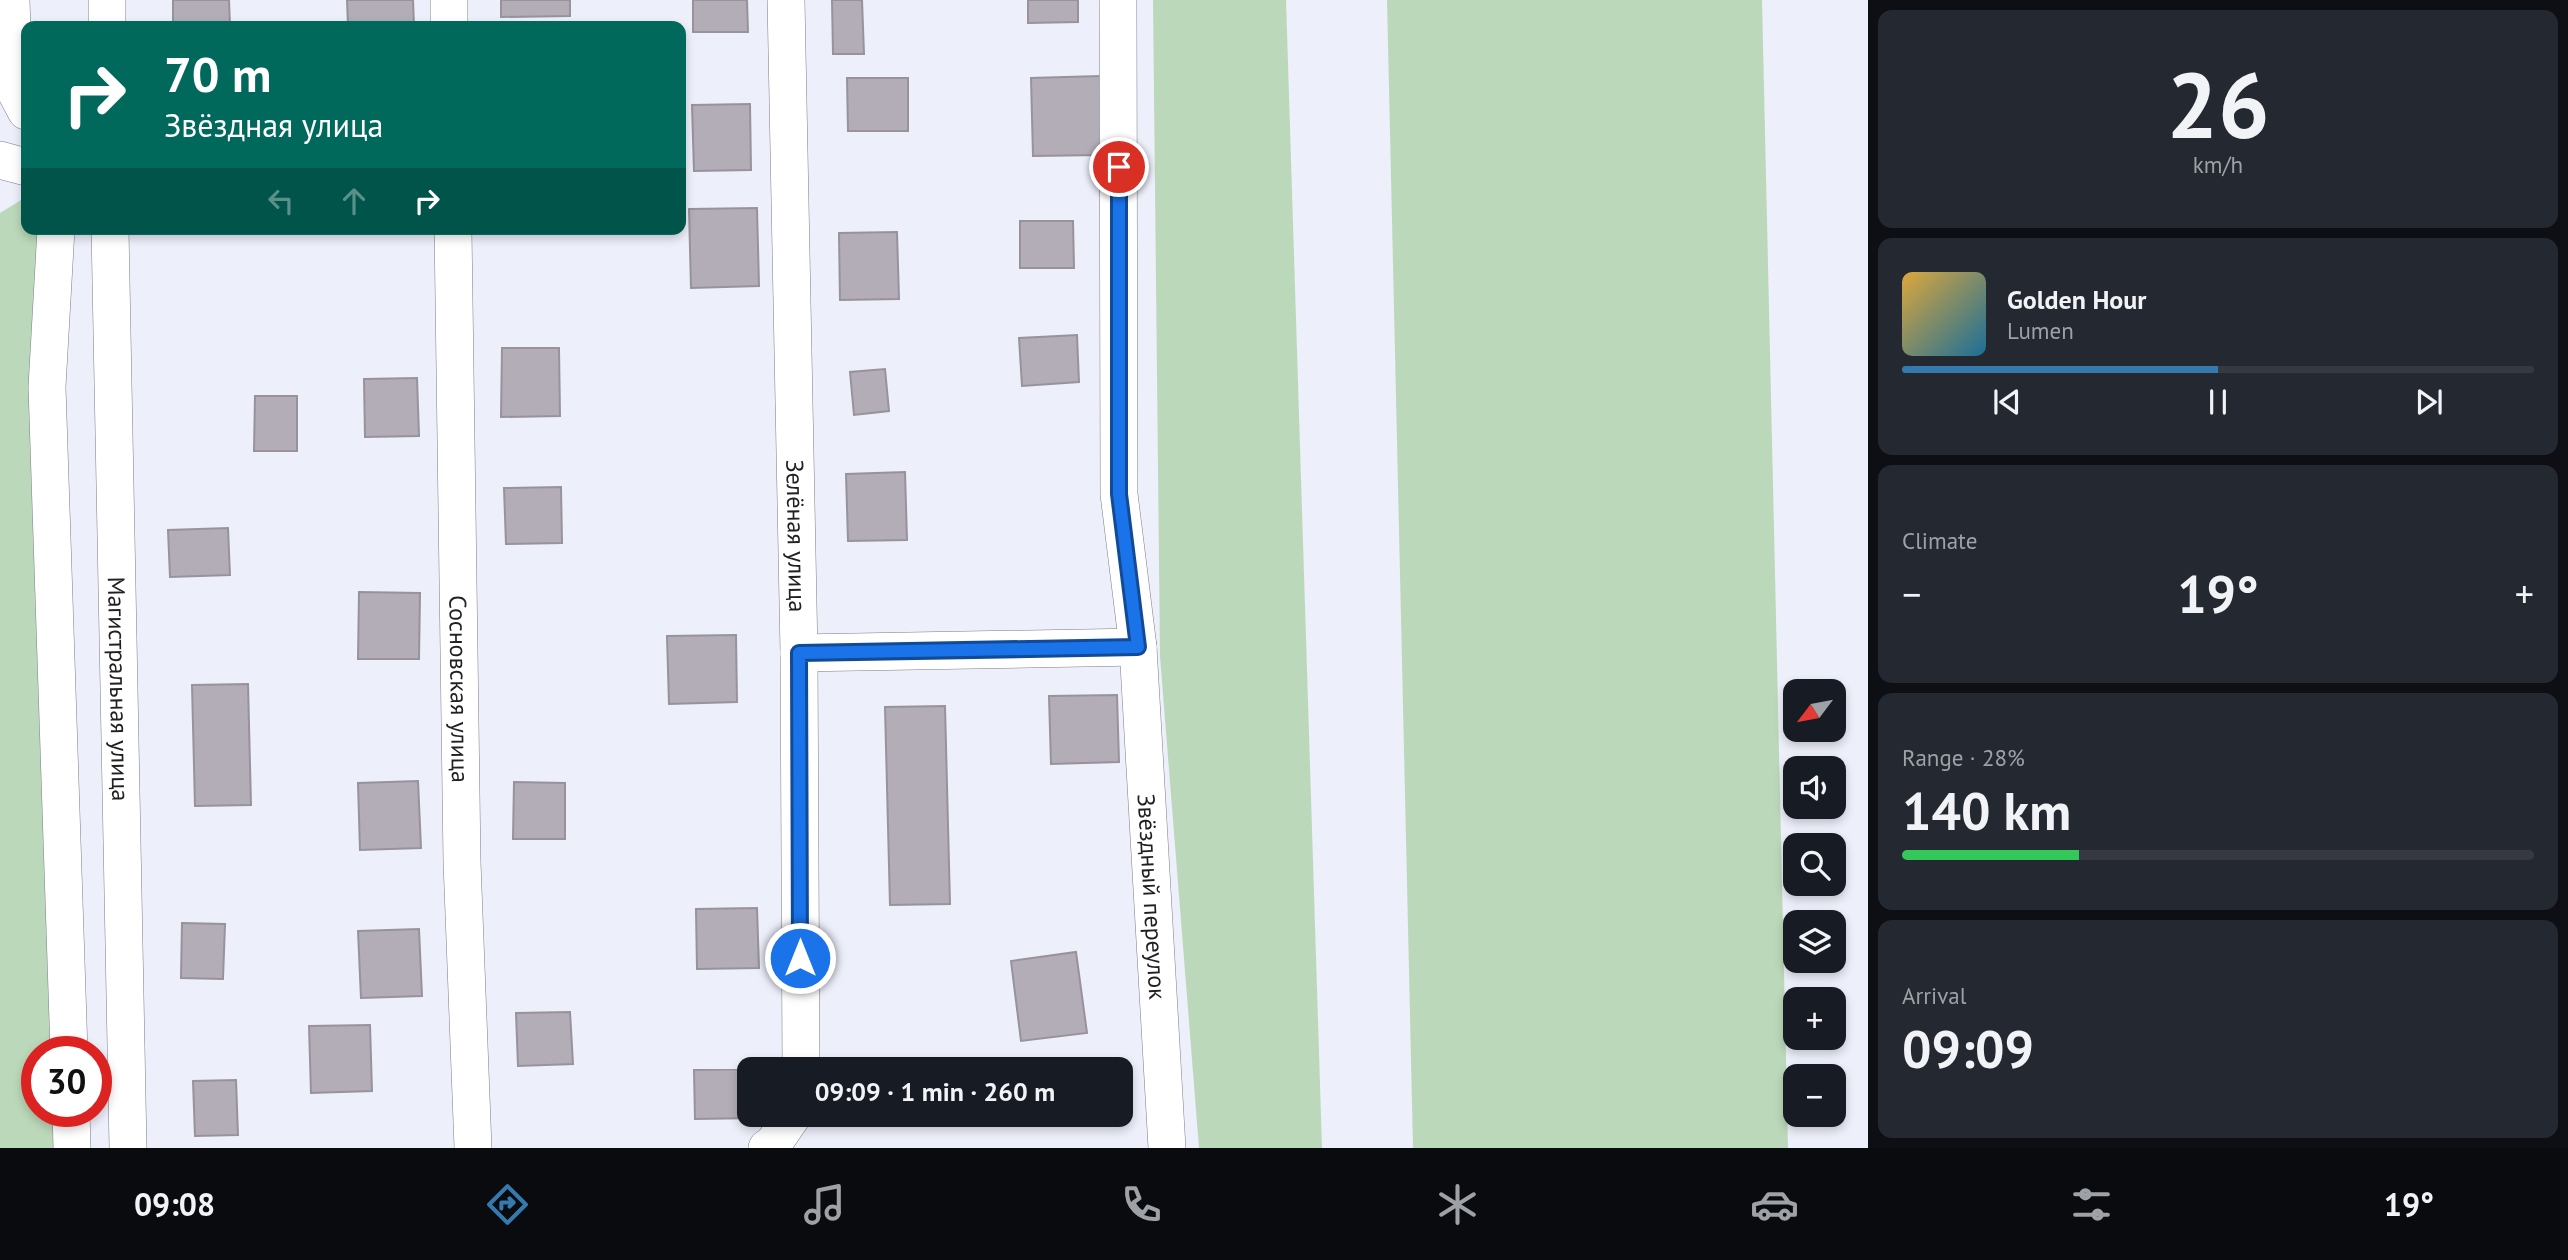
<!DOCTYPE html>
<meta charset="utf-8">
<style>
:root{--surface:#171b24;--page:#242831;--text:#f1f3f6;--muted:#9ea1a6;--line:#363941;--accent:#347aaf}
body{margin:0;font-family:"PT Sans",sans-serif;background:var(--page);color:var(--text);height:100vh;display:flex;flex-direction:column;font-size:26px;white-space:nowrap}
*{box-sizing:border-box;margin:0}
p{font-size:23px;color:var(--muted)}
.icon{flex:none;width:38px;height:38px;fill:none;stroke:currentColor;stroke-width:2;stroke-linecap:round;stroke-linejoin:round}
.map{position:relative;flex:1;overflow:hidden}
.details{display:flex;flex-direction:column;gap:10px;padding:10px;background:#0d0f14;width:700px}
.details>*{flex:none}
.banner{position:absolute;left:21px;top:21px;width:665px;height:214px;border-radius:14px;box-shadow:0 4px 10px #0003;background:#00695c;color:#fff;overflow:hidden}
.needle{width:46px;rotate:238deg}
.controls{position:absolute;left:1783px;top:679px;display:grid;gap:14px}
.controls a{display:grid;place-items:center;width:63px;height:63px;border-radius:14px;background:var(--surface);box-shadow:0 4px 10px #0003;font-size:35px}
.speed{position:absolute;left:21px;top:1036px;display:flex;gap:14px;font-size:35px;font-weight:700;text-align:center}
.speed>*{display:grid;place-content:center;width:91px;height:91px;border-radius:50%;background:var(--surface);box-shadow:0 4px 10px #0003;line-height:1}
.speed .limit{border:10px solid #d22;background:#fff;color:#111}
.pin{position:absolute;display:grid;place-items:center;width:60px;height:60px;color:#fff;margin:-30px;border:4px solid #fff;border-radius:50%;box-shadow:0 2px 7px #0007}
.me{position:absolute;width:77px;margin:-38px;rotate:0deg;stroke-linejoin:round;filter:drop-shadow(0 0 5px #0008)}
.turn{display:flex;align-items:center;gap:24px;height:147px;padding:0 28px;font-size:32px}
.turn .icon{width:91px;height:91px;stroke-width:2.5}
.turn b{display:block;font-size:49px;line-height:60px}
.lanes{display:flex;align-items:center;height:66px;padding:0 28px;background:#0003;justify-content:center;gap:35px;direction:ltr}
.lanes .off{opacity:.35}
.big{font-size:52px;font-weight:700;line-height:1.1}
.details .tile{flex:1;display:flex;flex-direction:column;justify-content:center;gap:10px;min-width:0;padding:0 24px;border-radius:14px;background:var(--page)}
.details .dial{align-items:center;gap:0}
.dial b{font-size:91px;line-height:1}
.song{display:flex;align-items:center;gap:21px}
.cover{width:84px;height:84px;border-radius:10px;background:linear-gradient(135deg,hsl(40 70% 55%),hsl(200 70% 35%))}
.played{height:7px;border-radius:4px;background:linear-gradient(90deg,var(--accent) 50%,var(--line) 50%)}
.keys{display:flex;justify-content:space-around;direction:ltr}
.heat{display:flex;justify-content:space-between;align-items:center;font-size:38px;direction:ltr}
.charge{height:10px;border-radius:5px;background:linear-gradient(90deg,#34c759 28%,var(--line) 0)}
.trip{position:absolute;left:737px;top:1057px;width:396px;height:70px;border-radius:14px;background:var(--surface);box-shadow:0 4px 10px #0003;font-weight:700;line-height:70px;text-align:center}
.tabs{display:flex;height:112px;justify-content:space-around;align-items:center;background:#090b0e;color:var(--muted)}
.tabs .icon{width:49px;height:49px}
.tabs .on{color:var(--accent)}
.tabs b{font-size:32px;color:var(--text)}
main{display:flex;flex:1;min-height:0}
.map>svg:first-child{display:block}
.green{fill:#bbd9ba}
.building{fill:#b3adb7;stroke:#98929b;stroke-width:2}
.lines{fill:none;stroke-linecap:round;stroke-linejoin:round}
.minor-casing{stroke:#7c7d87;stroke-width:38}
.minor{stroke:#fff;stroke-width:37}
.route-casing{stroke:#114b97;stroke-width:18}
.route{stroke:#1a73e8;stroke-width:12}
.labels{text-anchor:middle;dominant-baseline:central;stroke-width:5;stroke-linejoin:round;paint-order:stroke}
.street-label{font-size:24px;fill:#1f2023;stroke:#fff}
</style>
<main>
<div class="map">
<svg width="1868" height="1148" viewBox="0 0 1868 1148">
<rect width="100%" height="100%" fill="#edeffa"/>
<!-- green -->
<g class="green">
<path d="M1153,0H1286L1322,1148H1199L1160,656Z"/>
<path d="M1387,0H1762L1788,1148H1413Z"/>
<path d="M26,197V229H44L54,1052H37V1111H56L57,1148H0V213Z"/>
</g>
<!-- building -->
<g class="building">
<path d="M173,0H229L230,26H173Z"/>
<path d="M347,0H413L414,26H348Z"/>
<path d="M501,0H570V16L501,17Z"/>
<path d="M693,0H747L748,32H693Z"/>
<path d="M832,0H862L864,54H833Z"/>
<path d="M1028,0H1078V22L1028,23Z"/>
<path d="M1100,76L1102,155L1033,156L1031,78Z"/>
<path d="M847,78H908V131H848Z"/>
<path d="M750,104L751,170L694,171L692,105Z"/>
<path d="M757,208L759,286L691,288L689,209Z"/>
<path d="M1020,221H1073L1074,268H1020Z"/>
<path d="M897,232L899,299L840,300L839,233Z"/>
<path d="M1077,335L1079,382L1022,386L1019,338Z"/>
<path d="M502,348H559L560,416L501,417Z"/>
<path d="M885,369L889,411L854,415L850,372Z"/>
<path d="M417,378L419,436L365,437L364,379Z"/>
<path d="M255,396H297V451H254Z"/>
<path d="M905,472L907,540L848,541L846,474Z"/>
<path d="M561,487L562,543L506,544L504,488Z"/>
<path d="M228,528L230,575L170,577L168,530Z"/>
<path d="M359,592L420,593L419,659H358Z"/>
<path d="M736,635L737,702L669,704L667,636Z"/>
<path d="M248,684L251,805L195,806L192,685Z"/>
<path d="M1117,695L1119,762L1051,764L1049,696Z"/>
<path d="M945,706L950,904L890,905L885,707Z"/>
<path d="M418,781L421,848L360,850L358,783Z"/>
<path d="M514,782L565,783V839H513Z"/>
<path d="M757,908L759,968L697,969L696,909Z"/>
<path d="M182,923L225,924L223,979L181,978Z"/>
<path d="M419,929L422,996L361,998L358,931Z"/>
<path d="M1076,952L1087,1033L1021,1041L1011,961Z"/>
<path d="M570,1012L573,1064L518,1066L516,1013Z"/>
<path d="M370,1025L372,1091L311,1093L309,1026Z"/>
<path d="M749,1069V1115H759V1118L695,1119L694,1070L757,1069Z"/>
<path d="M236,1080L238,1135L195,1136L193,1081Z"/>
</g>
<g class="lines">
<!-- minor casing -->
<g class="minor-casing">
<g id="minor">
<path d="M11,0L14,88L26,111"/>
<path d="M107,0V26"/>
<path d="M449,0V26"/>
<path id="s1" d="M786,0L799,653L801,1069"/>
<path d="M0,160L26,167"/>
<path d="M56,229L47,387L69,1052"/>
<path id="s2" d="M110,229L128,1148"/>
<path id="s3" d="M453,229L462,862L473,1148"/>
<path id="s4" d="M1138,647L1167,1148"/>
<path d="M799,653L1138,647L1119,494L1118,0"/>
<path d="M71,1111L72,1148"/>
<path d="M767,1148L773,1144L793,1115"/>
</g>
</g>
<!-- minor -->
<use href="#minor" class="minor"/>
</g>
<g class="lines">
<!-- route casing -->
<g class="route-casing">
<path id="route" d="M800,958L799,653L1138,647L1119,494V167"/>
</g>
<!-- route -->
<use href="#route" class="route"/>
</g>
<g class="labels">
<!-- street labels -->
<g class="street-label">
<text stroke="none"><textPath href="#s1" startOffset="536">Зелёная улица</textPath></text>
<text stroke="none"><textPath href="#s2" startOffset="460">Магистральная улица</textPath></text>
<text stroke="none"><textPath href="#s3" startOffset="460">Сосновская улица</textPath></text>
<text stroke="none"><textPath href="#s4" startOffset="250">Звёздный переулок</textPath></text>
</g>
</g>
</svg>
<div class="controls">
<a><svg class="needle" viewBox="-14 -14 28 28"><path d="M0-13l5 13h-10z" fill="#e53935"/><path d="M0 13l5-13h-10z" fill="#9ea1a6"/></svg></a>
<a><svg class="icon" aria-label="sound" viewBox="0 0 24 24"><path d="M4 9h4l5-4v14l-5-4H4zM17 9q2 3 0 6"/></svg></a>
<a><svg class="icon" aria-label="search" viewBox="0 0 24 24"><circle cx="10" cy="10" r="6"/><path d="M15 15l6 6"/></svg></a>
<a><svg class="icon" aria-label="layers" viewBox="0 0 24 24"><path d="M12 4l9 5-9 5-9-5zM3 14l9 5 9-5"/></svg></a>
<a>+</a>
<a>−</a>
</div>
<div class="speed"><div class="limit">30</div></div>
<div class="pin" style="left:1119px;top:167px;background:#d93025"><svg class="icon" aria-label="arrive" viewBox="0 0 24 24"><path d="M6 21V4h12l-3 4 3 4H6"/></svg></div>
<svg class="me" style="left:800px;top:958px" viewBox="-20 -20 40 40"><circle r="17" fill="#1a73e8" stroke="#fff" stroke-width="3"/><path d="M0-11L8 9 0 5-8 9z" fill="#fff"/></svg>
<div class="trip">09:09 · 1 min · 260 m</div>
<div class="banner">
<div class="turn"><svg class="icon" aria-label="right" viewBox="0 0 24 24"><path d="M7 20v-9h11M14 6l5 5-5 5"/></svg><div><b>70 m</b>Звёздная улица</div></div>
<div class="lanes"><svg class="icon off" aria-label="left" viewBox="0 0 24 24"><path d="M17 20v-9H6M10 6l-5 5 5 5"/></svg><svg class="icon off" aria-label="ahead" viewBox="0 0 24 24"><path d="M12 20V5M6 11l6-6 6 6"/></svg><svg class="icon" aria-label="right" viewBox="0 0 24 24"><path d="M7 20v-9h11M14 6l5 5-5 5"/></svg></div>
</div>
</div>
<section class="details">
<div class="tile dial"><b>26</b><p>km/h</p></div>
<div class="tile">
<div class="song"><i class="cover"></i><div><b>Golden Hour</b><p>Lumen</p></div></div>
<div class="played"></div>
<div class="keys"><svg class="icon" aria-label="previous" viewBox="0 0 24 24"><path d="M18 5L8 12l10 7zM5 5v14"/></svg><svg class="icon" aria-label="pause" viewBox="0 0 24 24"><path d="M8 5v14M16 5v14"/></svg><svg class="icon" aria-label="next" viewBox="0 0 24 24"><path d="M6 5l10 7-10 7zM19 5v14"/></svg></div>
</div>
<div class="tile"><p>Climate</p>
<div class="heat"><a>−</a><b class="big">19°</b><a>+</a></div>
</div>
<div class="tile"><p>Range · 28%</p><b class="big">140 km</b><div class="charge"></div></div>
<div class="tile"><p>Arrival</p><b class="big">09:09</b></div>
</section>
</main>
<nav class="tabs">
<b>09:08</b>
<svg class="icon on" aria-label="directions" viewBox="0 0 24 24"><path d="M12 3l9 9-9 9-9-9zM9 14v-3h6M13 9l2 2-2 2"/></svg>
<svg class="icon" aria-label="music" viewBox="0 0 24 24"><path d="M9 18V5l10-2v13"/><circle cx="6" cy="18" r="3"/><circle cx="16" cy="16" r="3"/></svg>
<svg class="icon" aria-label="phone" viewBox="0 0 24 24"><path d="M5 4h4l2 5-3 2q2 4 5 5l2-3 5 2v4C11 20 4 13 5 4z"/></svg>
<svg class="icon" aria-label="climate" viewBox="0 0 24 24"><path d="M12 3v18M4 7l16 10M4 17L20 7"/></svg>
<svg class="icon" aria-label="car" viewBox="0 0 24 24"><path d="M5 17H2v-5l4-1 3-4h7l3 4 3 1v5h-3M9 17h6M6 11h13"/><circle cx="7" cy="17" r="2"/><circle cx="17" cy="17" r="2"/></svg>
<svg class="icon" aria-label="filters" viewBox="0 0 24 24"><path d="M4 7h16M4 17h16"/><circle cx="9" cy="7" r="2"/><circle cx="15" cy="17" r="2"/></svg>
<b>19°</b>
</nav>
